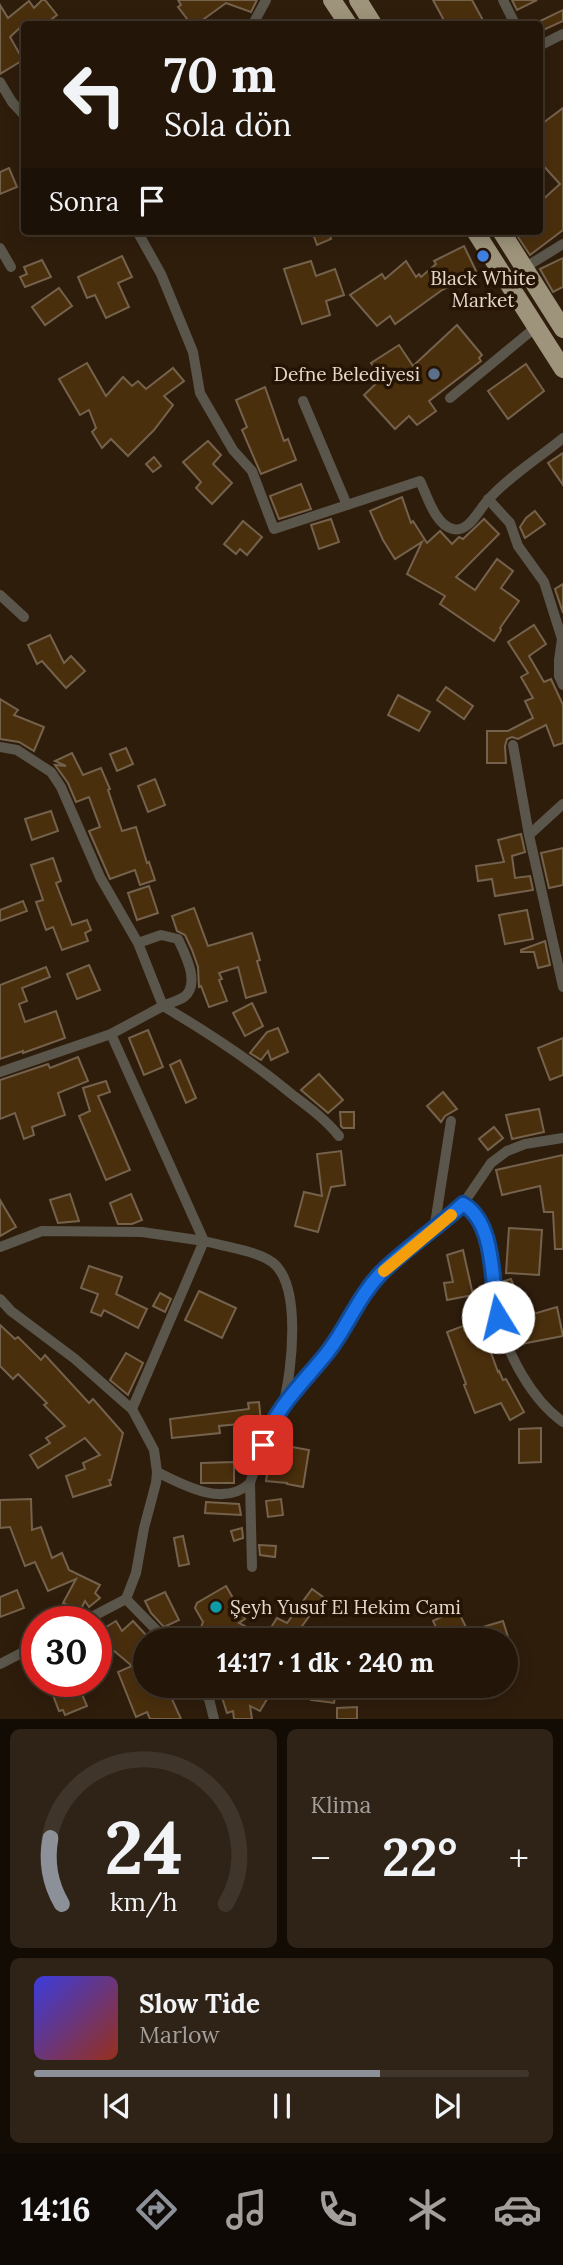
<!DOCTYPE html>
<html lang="tr">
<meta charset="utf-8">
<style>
:root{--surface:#231609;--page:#2f2317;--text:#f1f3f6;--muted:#a39f9c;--line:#40352a;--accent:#8c9099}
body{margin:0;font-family:Lora,serif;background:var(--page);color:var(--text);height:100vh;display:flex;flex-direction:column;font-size:26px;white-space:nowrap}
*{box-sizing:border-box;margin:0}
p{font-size:23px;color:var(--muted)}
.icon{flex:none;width:38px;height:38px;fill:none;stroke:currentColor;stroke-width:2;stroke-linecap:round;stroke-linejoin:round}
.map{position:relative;height:1719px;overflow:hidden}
.details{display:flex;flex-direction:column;gap:10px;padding:10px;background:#130c05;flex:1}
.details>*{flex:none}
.guide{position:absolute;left:21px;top:21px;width:522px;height:214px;border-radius:7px;box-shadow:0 4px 18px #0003,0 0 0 2px var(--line);background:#231609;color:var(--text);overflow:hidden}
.speed{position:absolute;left:21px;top:1606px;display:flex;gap:14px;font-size:35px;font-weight:700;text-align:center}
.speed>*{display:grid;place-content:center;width:91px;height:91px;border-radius:50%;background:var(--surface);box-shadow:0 4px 18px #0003,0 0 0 2px var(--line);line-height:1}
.speed .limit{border:10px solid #d22;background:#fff;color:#111}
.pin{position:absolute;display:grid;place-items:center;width:60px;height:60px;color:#fff;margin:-30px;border-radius:14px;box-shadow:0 4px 10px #0006}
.me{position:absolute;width:77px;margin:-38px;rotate:351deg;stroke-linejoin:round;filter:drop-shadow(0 0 5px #0008)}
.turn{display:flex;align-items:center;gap:24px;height:147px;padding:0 28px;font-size:32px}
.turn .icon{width:91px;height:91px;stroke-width:2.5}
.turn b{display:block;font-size:49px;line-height:60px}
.then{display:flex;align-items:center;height:66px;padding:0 28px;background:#0003;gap:14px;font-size:26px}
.big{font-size:52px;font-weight:700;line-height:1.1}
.details .tile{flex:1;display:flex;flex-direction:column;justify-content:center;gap:10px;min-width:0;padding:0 24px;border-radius:10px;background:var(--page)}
.details .dial{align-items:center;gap:0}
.dial svg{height:182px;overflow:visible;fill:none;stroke:var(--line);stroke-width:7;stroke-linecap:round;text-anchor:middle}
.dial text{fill:var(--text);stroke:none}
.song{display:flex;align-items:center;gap:21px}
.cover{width:84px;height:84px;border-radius:10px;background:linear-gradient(135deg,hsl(240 70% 55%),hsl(10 70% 35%))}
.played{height:7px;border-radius:4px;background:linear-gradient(90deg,var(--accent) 70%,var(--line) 70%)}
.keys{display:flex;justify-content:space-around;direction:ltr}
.heat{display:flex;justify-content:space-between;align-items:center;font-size:38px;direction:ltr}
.details .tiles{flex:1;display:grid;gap:10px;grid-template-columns:1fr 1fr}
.tile:last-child{grid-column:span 2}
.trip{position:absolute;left:133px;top:1628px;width:385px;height:70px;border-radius:35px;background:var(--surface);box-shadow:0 4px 18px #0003,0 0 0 2px var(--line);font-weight:700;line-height:70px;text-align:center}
.dock{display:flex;height:112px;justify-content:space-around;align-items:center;background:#0e0904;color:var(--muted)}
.dock .icon{width:49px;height:49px}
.dock .current{color:var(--accent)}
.dock b{font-size:32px;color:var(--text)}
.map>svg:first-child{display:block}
.building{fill:#4a2f0d;stroke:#75624d;stroke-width:2}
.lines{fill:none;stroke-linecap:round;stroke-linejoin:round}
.minor{stroke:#5a564b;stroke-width:10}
.trunk{stroke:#9e947b;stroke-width:18}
.route-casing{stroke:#114b97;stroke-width:18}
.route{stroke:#1a73e8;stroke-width:12}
.slow{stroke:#f59e0b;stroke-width:12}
.shop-dot{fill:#3f7fe0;stroke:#251404;stroke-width:2.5}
.service-dot{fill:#5c6f8a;stroke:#251404;stroke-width:2.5}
.culture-dot{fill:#0f9aa8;stroke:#251404;stroke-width:2.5}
.labels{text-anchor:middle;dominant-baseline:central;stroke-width:7;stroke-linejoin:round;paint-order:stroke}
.poi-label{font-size:19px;fill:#e4d8cd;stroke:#251404}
</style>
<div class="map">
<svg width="563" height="1719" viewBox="0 0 563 1719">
<rect width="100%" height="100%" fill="#2f1d0c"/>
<!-- building -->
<g class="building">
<path d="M42,0H45L57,15L45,24H24L10,37L23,60L0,74V5L8,18L29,1L34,8Z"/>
<path d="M178,0H257L251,12L226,3L197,24H191L178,7L181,5Z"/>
<path d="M433,0H472L485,24H446Z"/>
<path d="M512,0H537L517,10Z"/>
<path d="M563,10V21L539,32V24H534Z"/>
<path d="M563,108V230L530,255L514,231H539V203L560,184L539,161V126Z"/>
<path d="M9,168L17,187L0,194V172Z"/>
<path d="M312,231H328L331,239L317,245Z"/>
<path d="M464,246L477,273L442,290L395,324L390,316L377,326L350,295L382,274L385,279L406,261L416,277L419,274L421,277L436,264L434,261Z"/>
<path d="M122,256L132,277L118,283L129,307L106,318L95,295L87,298L78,277Z"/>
<path d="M563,258V287L553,292L540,269Z"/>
<path d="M42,260L51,277L25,287L20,277L27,274L24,267Z"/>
<path d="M311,261L316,276L335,269L344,295L326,301L330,315L302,324L284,269Z"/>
<path d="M59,288L72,306L45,325L32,307Z"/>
<path d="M457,325L482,355L479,358L481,361L429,401L436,411L417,425L409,416L395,429L364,395L382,378L371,363L399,345L413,366Z"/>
<path d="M87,363L106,396L123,377L132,386L138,381L146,389L173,368L184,381L164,396L173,405L154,430L128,456L111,439L102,448L92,432L96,428L89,410L80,415L59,379Z"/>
<path d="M526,364L544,391L508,419L488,391Z"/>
<path d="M265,387L284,441L288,439L296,460L261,474L242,430L247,427L236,400Z"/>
<path d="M208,441L221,455L213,464L232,483L212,504L196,488L201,482L183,462Z"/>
<path d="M563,453V485L548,463Z"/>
<path d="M154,457L161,466L153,472L146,464Z"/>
<path d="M301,484L311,509L279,519L270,496Z"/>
<path d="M402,497L411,523L413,521L427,543L440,531L452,544L459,537L463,539L484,519L499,534L456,577L475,590L497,559L513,571L501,588L519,601L500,628L501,630L494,641L440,604L445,596L407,574L422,542L395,559L383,540L370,511Z"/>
<path d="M535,511L545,524L525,538L520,527L526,518Z"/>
<path d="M331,519L339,542L319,549L311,525Z"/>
<path d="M243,521L262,537L247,555L240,549L236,554L224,544Z"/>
<path d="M563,584V613L555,589Z"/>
<path d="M534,625L546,644L529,656L544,682L551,679L563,705V743L554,746L546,725L518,739L512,737L507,739L505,746L506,763H487V731H508L533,718L525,701L533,698L521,677L528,673L508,642Z"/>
<path d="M50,635L64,663L71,656L85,671L66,688L42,661L37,664L28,645Z"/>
<path d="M446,687L473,706L464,719L437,700Z"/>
<path d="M398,695L430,712L419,731L388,715Z"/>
<path d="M0,699L18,710L14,715L44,727L34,751L19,742L0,739Z"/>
<path d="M126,748L133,764L117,771L110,754Z"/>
<path d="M72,753L83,775L101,768L110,789L108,790L122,831L136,827L147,863L149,862L155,880L140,885L135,870L110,879L89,831L100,827L89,797L76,802L68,783L55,765L66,766L55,761Z"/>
<path d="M155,779L165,805L148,812L138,786Z"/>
<path d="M51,811L58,831L32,840L25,819Z"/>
<path d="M521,834L525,852L512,856L515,878L530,876L533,890L495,896L492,879L478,881L476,866L504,862L498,840Z"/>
<path d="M563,848V885L549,888L541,853Z"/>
<path d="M53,858L61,881L56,883L72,925L87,920L91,930L85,933L88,941L62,950L53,927L46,930L36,902L43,900L31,865Z"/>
<path d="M149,886L158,913L137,920L128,893Z"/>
<path d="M23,901L27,911L0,921V910Z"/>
<path d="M194,908L208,946L252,933L260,960L257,961L266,992L246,998L238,967L219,973L222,979L219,980L227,1001L209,1007L201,986L199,987L198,967L192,950L185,935L177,931L172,916Z"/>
<path d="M527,910L533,939L505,944L499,915Z"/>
<path d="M545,941L550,965L538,968L534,952H521V950Z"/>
<path d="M89,965L100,990L77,999L67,974Z"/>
<path d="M46,967L50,977L22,988L27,1001L19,1004L25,1022L56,1011L65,1038L23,1053V1051L0,1059V985Z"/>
<path d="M252,1003L263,1026L245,1036L233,1013Z"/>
<path d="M278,1028L288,1052L271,1060L268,1051L261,1060L250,1053L267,1032Z"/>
<path d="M148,1030L163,1067L144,1075L129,1038Z"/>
<path d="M563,1038V1075L550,1080L538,1048Z"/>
<path d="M78,1057L88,1081L58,1093L65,1115L32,1127L34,1135L24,1139L15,1113L0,1119V1080L48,1064L50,1068Z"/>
<path d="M180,1060L196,1098L186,1103L170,1065Z"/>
<path d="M319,1074L343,1100L328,1113L301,1090Z"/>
<path d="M106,1081L110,1092L98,1096L130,1170L106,1180L79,1116L90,1111L83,1088Z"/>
<path d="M443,1092L457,1109L445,1116L441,1122L427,1106Z"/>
<path d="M539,1109L544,1132L512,1139L506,1115Z"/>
<path d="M340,1112H354V1128H343L341,1126Z"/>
<path d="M494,1127L503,1138L488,1150L479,1139Z"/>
<path d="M341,1151L345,1185L331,1187L318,1232L295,1226L304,1192L322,1196L317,1154Z"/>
<path d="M563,1155V1249H555L553,1212H544L540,1186L502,1195L496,1170Z"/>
<path d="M70,1194L79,1221L58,1223L50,1200Z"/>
<path d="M131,1194L142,1220L132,1224H118L110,1203Z"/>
<path d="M0,1200L16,1227L0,1236Z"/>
<path d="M509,1228L542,1230L539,1275L506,1273Z"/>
<path d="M463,1250L473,1295L447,1300L444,1283L453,1282L447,1255Z"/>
<path d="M89,1266L122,1277L116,1294L147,1309L138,1328L104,1310L101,1316L91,1312L98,1294L81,1288Z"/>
<path d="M511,1279L515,1289L504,1292L501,1282Z"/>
<path d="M199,1291L236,1308L222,1338L185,1320Z"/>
<path d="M160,1293L171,1299L165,1312L153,1306Z"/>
<path d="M557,1307L563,1336L516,1345L508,1317L530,1312V1315Z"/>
<path d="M479,1320L498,1372L499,1371L503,1380L506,1379L524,1412L510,1420L501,1403L475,1413L464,1385L466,1384L447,1332Z"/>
<path d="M0,1325L15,1339L18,1337L41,1360L45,1355L89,1403L93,1399L123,1433L111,1480H109L111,1485L73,1497L66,1476L85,1469L83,1463L100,1455L85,1438L38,1468L30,1455L50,1443L46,1438L65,1426L44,1405L47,1403L18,1374L13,1379L0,1366Z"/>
<path d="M126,1353L143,1363L128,1395L110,1380Z"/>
<path d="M259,1402L261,1422L219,1426L220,1433L172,1438L170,1419L249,1409L248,1403Z"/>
<path d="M541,1428V1462L519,1463V1429Z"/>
<path d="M281,1445L309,1450L303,1487L287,1484V1483L266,1481L270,1455L279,1457Z"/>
<path d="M234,1462V1483H201V1463Z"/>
<path d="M31,1499L32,1530L41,1527L52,1558L62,1553L69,1570L100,1585L95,1593L100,1598L89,1607L85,1601L80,1611L63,1603L76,1579L48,1591L35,1562L25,1566L10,1527L0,1528V1500Z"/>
<path d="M281,1499L283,1515L268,1517L266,1501Z"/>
<path d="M206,1502L239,1504L241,1515L205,1513Z"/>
<path d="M242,1528L243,1538L234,1541L231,1531Z"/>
<path d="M183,1536L189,1564L179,1566L174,1538Z"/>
<path d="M259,1545L276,1546L275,1557L260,1555Z"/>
<path d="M226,1586L245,1619L239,1623L265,1637L277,1618L287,1623L312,1589L323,1597L292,1640H196L203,1622L195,1608L197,1603Z"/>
<path d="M17,1590L24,1608L0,1617V1597Z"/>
<path d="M165,1592L179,1620L164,1627L151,1613L145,1601Z"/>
<path d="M457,1609L467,1629L442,1640L433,1621Z"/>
<path d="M116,1621L122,1631L133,1621L145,1634V1685H185L171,1697L181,1719H150L147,1712L136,1717L118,1672L132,1666L113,1650L107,1654L96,1637V1633Z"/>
<path d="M503,1621L509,1640H476L473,1630Z"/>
<path d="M48,1682H80L83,1690L81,1692L87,1706L65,1715L63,1710L59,1711Z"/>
<path d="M218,1685H266L273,1689L260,1711L250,1706L252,1719H234L233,1711L227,1713Z"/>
<path d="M313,1685H337L334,1703L311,1700Z"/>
<path d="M357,1707V1719H337V1708Z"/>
</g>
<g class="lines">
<!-- minor -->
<g class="minor">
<path d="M503,0L515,24"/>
<path d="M253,24L266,0"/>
<path d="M539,46L563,34"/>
<path d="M0,82L12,102L24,115"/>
<path d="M137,231L161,274L193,352L200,393L233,450L252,471L274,529L420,481C427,495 435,525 453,529C469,533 479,509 488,500C507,478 540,457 563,438"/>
<path d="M0,248L11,267"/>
<path d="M524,268L563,244"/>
<path d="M450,398L536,327"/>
<path d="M303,401L347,505"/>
<path d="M488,499L510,523L518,546L544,582L562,639L559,660V676L563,685"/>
<path d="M0,595L24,617"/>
<path d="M513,745L529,835"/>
<path d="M0,747L17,750L51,772L61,787L100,877L138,943L163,1006C169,1003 178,1001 184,997C201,984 185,954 178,939L161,935L138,943"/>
<path d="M563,804L529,835L563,987"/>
<path d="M111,1034L204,1241C223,1246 257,1251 272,1262C302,1284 292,1369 284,1401"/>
<path d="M0,1072L111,1034L163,1006C209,1033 253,1062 294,1096C310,1108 326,1120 339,1136"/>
<path d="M463,1204C500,1226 489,1283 498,1319C509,1356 531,1399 563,1422"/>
<path d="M434,1230L451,1121"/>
<path d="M0,1247L42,1231L142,1232L204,1241L132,1409"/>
<path d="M0,1299L11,1311L75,1359L126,1404L132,1409L154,1450L157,1472L156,1483L144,1528L136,1573L126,1599L82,1622"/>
<path d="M157,1472C183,1485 224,1508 250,1483"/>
<path d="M252,1567L250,1483L269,1426L283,1404L335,1343L360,1300L381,1273L463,1204L491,1163L507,1151L525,1144L563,1138"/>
<path d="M126,1599L166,1640"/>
<path d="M0,1664L37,1645"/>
<path d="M199,1685L209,1699L214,1719"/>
</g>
<!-- trunk -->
<g class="trunk">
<path d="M332,0L348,24"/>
<path d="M358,0L373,24"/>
<path d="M475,231L563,369"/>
<path d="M501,231L563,329"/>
</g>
</g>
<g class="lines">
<!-- route casing -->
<g class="route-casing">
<path id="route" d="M263,1445C275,1408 303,1383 327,1353C347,1328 358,1297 381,1273C406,1248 437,1228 463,1204C496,1223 491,1283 498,1317"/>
</g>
<!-- route -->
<use href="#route" class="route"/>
<!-- slow -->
<path class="slow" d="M384,1271L451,1215"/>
</g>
<!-- markers -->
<circle class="shop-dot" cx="483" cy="256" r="7"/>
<circle class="service-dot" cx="434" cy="374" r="7"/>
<circle class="culture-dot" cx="216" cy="1607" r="7"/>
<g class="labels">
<!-- poi labels -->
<g class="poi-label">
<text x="483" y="278">Black White<tspan x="483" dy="22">Market</tspan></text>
<text x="420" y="374" text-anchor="end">Defne Belediyesi</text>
<text x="230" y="1607" text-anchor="start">Şeyh Yusuf El Hekim Cami</text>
</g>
</g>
</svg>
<div class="speed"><div class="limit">30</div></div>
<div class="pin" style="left:263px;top:1445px;background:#d93025"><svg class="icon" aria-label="arrive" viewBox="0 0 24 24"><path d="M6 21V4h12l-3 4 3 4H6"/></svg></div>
<svg class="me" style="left:498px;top:1317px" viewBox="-20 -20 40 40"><circle r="19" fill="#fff"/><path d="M0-13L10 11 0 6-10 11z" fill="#1a73e8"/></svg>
<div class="trip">14:17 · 1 dk · 240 m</div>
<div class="guide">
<div class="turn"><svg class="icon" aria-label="left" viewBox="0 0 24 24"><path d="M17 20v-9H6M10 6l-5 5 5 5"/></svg><div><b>70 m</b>Sola dön</div></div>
<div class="then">Sonra<svg class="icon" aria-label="arrive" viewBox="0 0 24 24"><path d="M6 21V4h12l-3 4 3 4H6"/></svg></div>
</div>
</div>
<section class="details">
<div class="tiles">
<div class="tile dial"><svg viewBox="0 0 100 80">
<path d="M14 69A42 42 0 1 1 86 69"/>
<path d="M14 69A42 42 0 0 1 9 40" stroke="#8c9099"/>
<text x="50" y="56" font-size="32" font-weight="700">24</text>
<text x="50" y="72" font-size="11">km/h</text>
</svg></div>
<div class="tile"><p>Klima</p>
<div class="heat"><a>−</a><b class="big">22°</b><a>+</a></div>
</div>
<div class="tile">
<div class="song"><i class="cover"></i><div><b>Slow Tide</b><p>Marlow</p></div></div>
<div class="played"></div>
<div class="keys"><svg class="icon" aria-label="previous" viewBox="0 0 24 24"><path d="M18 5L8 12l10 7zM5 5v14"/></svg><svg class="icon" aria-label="pause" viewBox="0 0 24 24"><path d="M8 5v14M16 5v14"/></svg><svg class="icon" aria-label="next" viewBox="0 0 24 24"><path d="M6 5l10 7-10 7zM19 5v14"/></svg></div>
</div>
</div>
</section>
<nav class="dock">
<b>14:16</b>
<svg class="icon current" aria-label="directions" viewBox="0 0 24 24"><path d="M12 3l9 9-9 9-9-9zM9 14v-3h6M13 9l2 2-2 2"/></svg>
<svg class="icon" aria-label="music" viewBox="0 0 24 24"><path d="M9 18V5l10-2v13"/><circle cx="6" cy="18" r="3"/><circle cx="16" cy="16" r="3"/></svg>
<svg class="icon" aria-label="phone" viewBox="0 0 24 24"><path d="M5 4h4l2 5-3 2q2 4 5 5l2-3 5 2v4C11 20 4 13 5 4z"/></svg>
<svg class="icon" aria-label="climate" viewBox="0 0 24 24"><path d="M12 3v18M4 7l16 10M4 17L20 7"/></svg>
<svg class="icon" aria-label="car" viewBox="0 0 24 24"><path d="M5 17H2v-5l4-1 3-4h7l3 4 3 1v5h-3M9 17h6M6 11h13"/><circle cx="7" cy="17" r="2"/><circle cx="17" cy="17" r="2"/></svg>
</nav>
